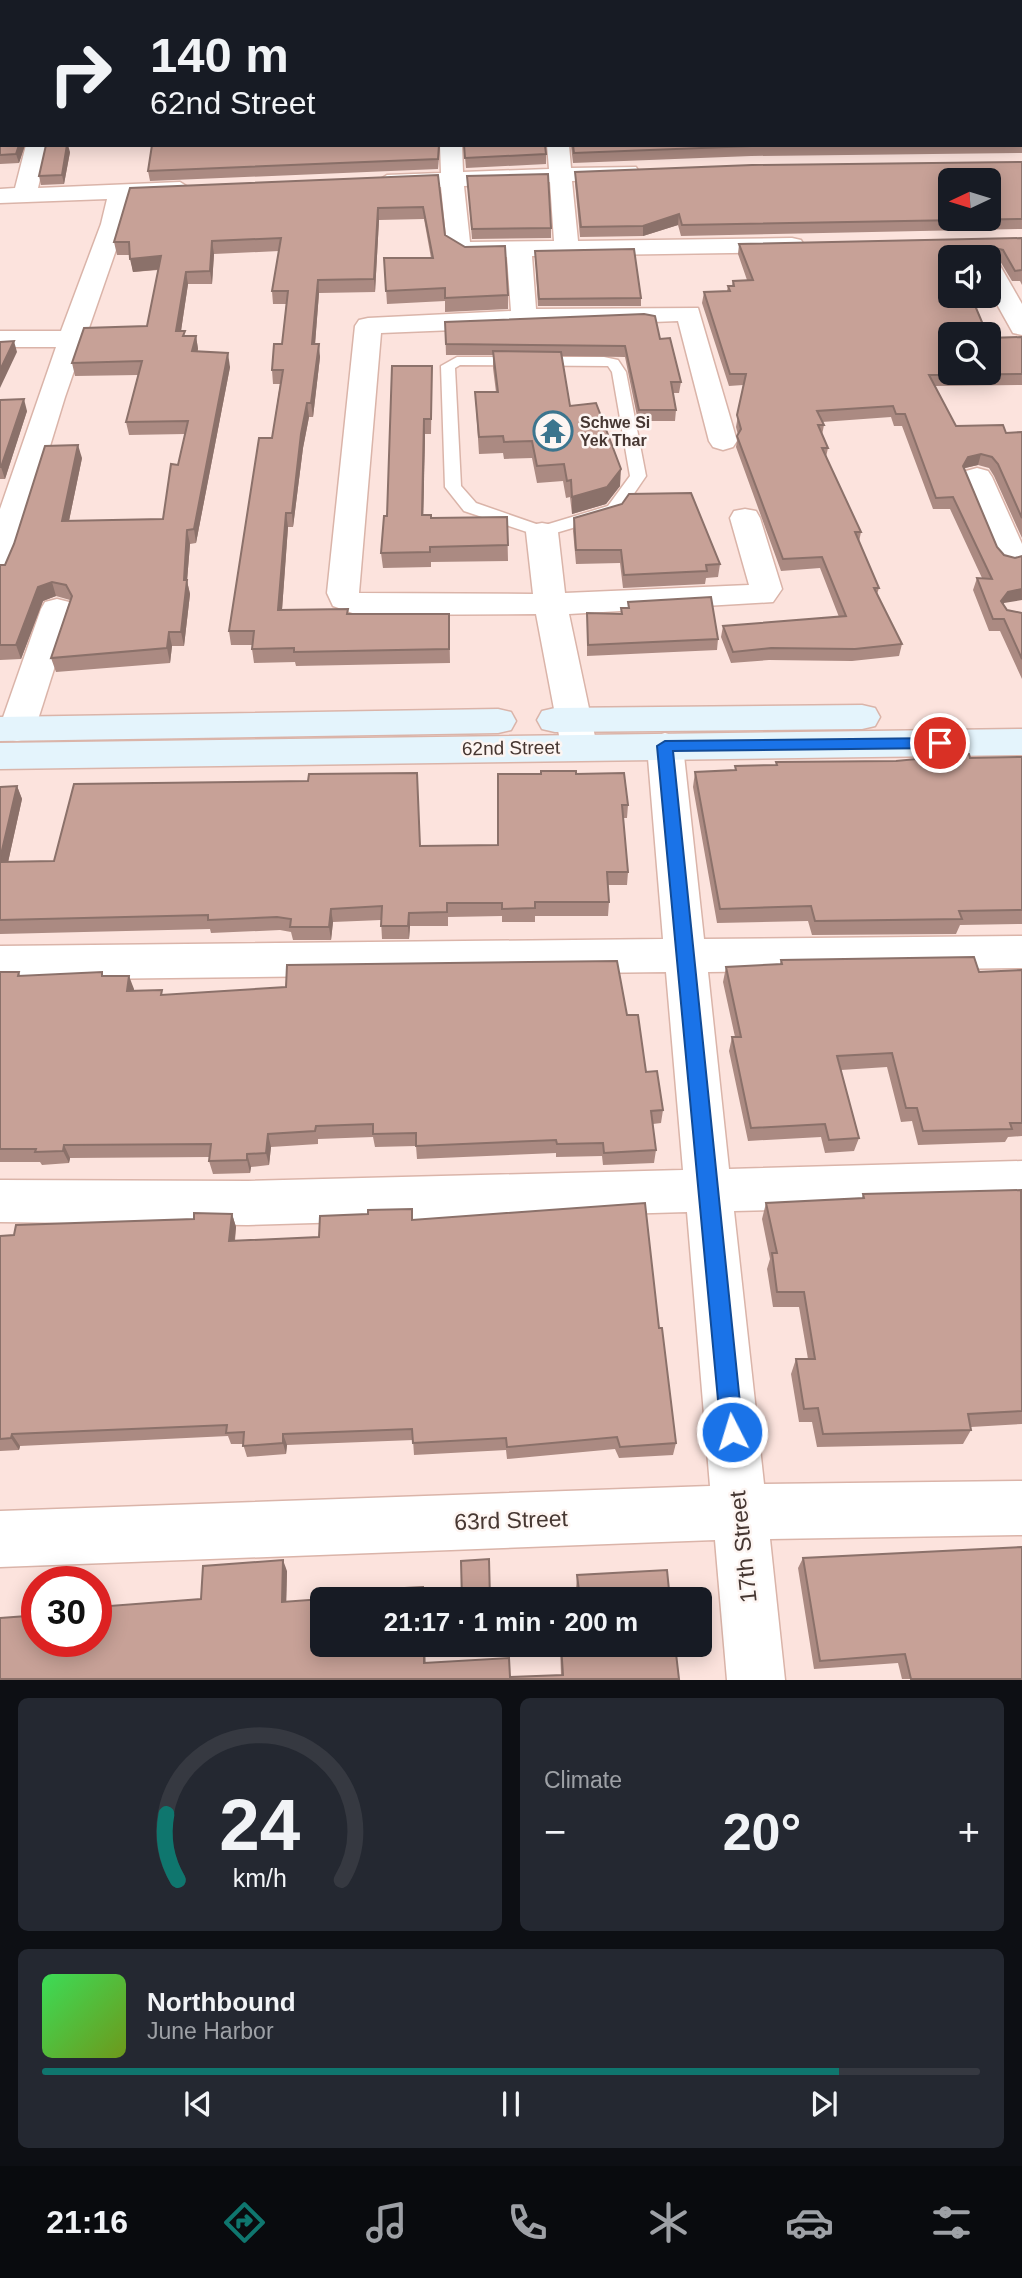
<!DOCTYPE html>
<meta charset="utf-8">
<style>
:root{--surface:#171b24;--page:#242831;--text:#f1f3f6;--muted:#9ea1a6;--line:#363941;--accent:#0f766e}
body{margin:0;font-family:Arial,sans-serif;background:var(--page);color:var(--text);height:100vh;display:flex;flex-direction:column;font-size:26px;white-space:nowrap}
*{box-sizing:border-box;margin:0}
p{font-size:23px;color:var(--muted)}
.icon{flex:none;width:38px;height:38px;fill:none;stroke:currentColor;stroke-width:2;stroke-linecap:round;stroke-linejoin:round}
.map{position:relative;height:1680px;overflow:hidden}
.panel{display:flex;flex-direction:column;gap:18px;padding:18px;background:#0d0f14;flex:1}
.panel>*{flex:none}
.top-card{position:absolute;left:0px;top:0px;width:1022px;height:147px;box-shadow:0 4px 18px #0003;background:#171b24;color:var(--text);overflow:hidden}
.needle{width:46px;rotate:266deg}
.fabs{position:absolute;left:938px;top:168px;display:grid;gap:14px}
.fabs a{display:grid;place-items:center;width:63px;height:63px;border-radius:10px;background:var(--surface);box-shadow:0 4px 18px #0003;font-size:35px}
.speed{position:absolute;left:21px;top:1566px;display:flex;gap:14px;font-size:35px;font-weight:700;text-align:center}
.speed>*{display:grid;place-content:center;width:91px;height:91px;border-radius:50%;background:var(--surface);box-shadow:0 4px 18px #0003;line-height:1}
.speed .limit{border:10px solid #d22;background:#fff;color:#111}
.pin{position:absolute;display:grid;place-items:center;width:60px;height:60px;color:#fff;margin:-30px;border:4px solid #fff;border-radius:50%;box-shadow:0 2px 7px #0007}
.me{position:absolute;width:77px;margin:-38px;rotate:355deg;stroke-linejoin:round;filter:drop-shadow(0 0 5px #0008)}
.turn{display:flex;align-items:center;gap:24px;height:147px;padding:0 35px;font-size:32px}
.turn .icon{width:91px;height:91px;stroke-width:2.5}
.turn b{display:block;font-size:49px;line-height:60px}
.big{font-size:52px;font-weight:600;line-height:1.1}
.panel .widget{flex:1;display:flex;flex-direction:column;justify-content:center;gap:10px;min-width:0;padding:0 24px;border-radius:10px;background:var(--page)}
.panel .dial{align-items:center;gap:0}
.dial svg{height:182px;overflow:visible;fill:none;stroke:var(--line);stroke-width:7;stroke-linecap:round;text-anchor:middle}
.dial text{fill:var(--text);stroke:none}
.song{display:flex;align-items:center;gap:21px}
.cover{width:84px;height:84px;border-radius:10px;background:linear-gradient(135deg,hsl(130 70% 55%),hsl(80 70% 35%))}
.played{height:7px;border-radius:4px;background:linear-gradient(90deg,var(--accent) 85%,var(--line) 85%)}
.keys{display:flex;justify-content:space-around;direction:ltr}
.heat{display:flex;justify-content:space-between;align-items:center;font-size:38px;direction:ltr}
.panel .tiles{flex:1;display:grid;gap:18px;grid-template-columns:1fr 1fr}
.widget:last-child{grid-column:span 2}
.trip{position:absolute;left:310px;top:1587px;width:402px;height:70px;border-radius:10px;background:var(--surface);box-shadow:0 4px 18px #0003;font-weight:600;line-height:70px;text-align:center}
.menu{display:flex;height:112px;justify-content:space-around;align-items:center;background:#090b0e;color:var(--muted)}
.menu .icon{width:49px;height:49px}
.menu .active{color:var(--accent)}
.menu b{font-size:32px;color:var(--text)}
.map>svg:first-child{display:block}
.lines{fill:none;stroke-linecap:round;stroke-linejoin:round}
.service-casing{stroke:#dab4a9;stroke-width:3}
.minor-casing{stroke:#dab4a9;stroke-width:3}
.secondary-casing{stroke:#dab4a9;stroke-width:3}
.service{fill:#fff;fill-rule:evenodd}
.minor{fill:#fff;fill-rule:evenodd}
.secondary{fill:#e4f4fc;fill-rule:evenodd}
.wall{fill:#ab8a82}
.shaded-wall{fill:#8b716a}
.building{fill:#c7a197;stroke:#8b716a;stroke-width:2;fill-rule:evenodd}
.route{fill:#1a73e8;stroke:#114b97;stroke-width:2}
.labels{text-anchor:middle;dominant-baseline:central;stroke-width:5;stroke-linejoin:round;paint-order:stroke}
.far-poi-label{font-size:16px;font-weight:bold;fill:#463732;stroke:#fdf5f2;text-anchor:start}
.street-label{font-size:19px;fill:#463732;stroke:#fdf5f2}
.near-street-label{font-size:23px;fill:#463732;stroke:#fdf5f2}
</style>
<div class="map">
<svg width="1022" height="1680" viewBox="0 0 1022 1680">
<rect width="100%" height="100%" fill="#fce3dd"/>
<g class="lines">
<!-- service casing -->
<g class="service-casing">
<path id="service" d="M457,357H604L618,360L626,372L646,476L620,514L542,537L464,511L445,487L441,366ZM460,365L608,366L612,372L630,476L608,506L542,526L476,503L461,486L455,368Z"/>
</g>
<!-- minor casing -->
<g class="minor-casing">
<g id="minor">
<path d="M26,145H48L38,188L180,182L191,189L180,196L130,198L125,224L65,397L16,557L11,564L0,567V509L56,347H0V331H61L101,224L107,199L0,203V189L15,188Z"/>
<path d="M440,145H462L463,172L549,169L547,145H569L571,168L636,167L639,172L636,177L628,179L572,181L578,241L792,238L801,240L804,245L801,250L792,252L532,256L536,309L698,308L737,441L733,447L723,450L713,447L709,441L678,321L381,333L359,593L533,594L526,532L531,525L542,523L553,525L558,532L565,593L749,585L730,518L734,511L745,509L756,511L760,518L782,589L773,602L569,614L597,746L592,755L579,759L566,755L561,746L536,614L358,615L333,606L327,593L355,326L359,320L368,318L511,311L507,257C488,257 459,264 447,246L441,187L387,189L376,182L387,175L441,173ZM550,182L554,241L470,242L464,186Z"/>
<path d="M989,260L998,262L1022,304V335L1013,333L989,290Z"/>
<path d="M977,468L988,471L992,477L1022,544V564L1012,567L1001,564L996,557L962,477L966,471Z"/>
<path d="M57,599L69,602L73,609L35,729L30,738L17,741L4,738L0,726L41,609L45,602Z"/>
<path d="M665,733L678,737L683,746L704,939L1022,936V968L708,972L729,1169L1022,1161V1203L734,1211L764,1484L1022,1481V1535L770,1539L785,1680H727L715,1540L0,1567V1511L710,1486L687,1212L248,1225L0,1222V1180L248,1181L683,1170L666,972L0,980V946L663,939L647,746L652,737Z"/>
</g>
</g>
<!-- secondary casing -->
<g class="secondary-casing">
<g id="secondary">
<path d="M862,705L875,708L880,717L875,726L862,729L555,732L542,729L537,720L542,711L555,708Z"/>
<path d="M498,709L511,712L516,721L511,730L498,733L0,741V717Z"/>
<path d="M1022,729V755L0,769V743Z"/>
</g>
</g>
<!-- service -->
<use href="#service" class="service"/>
<!-- minor -->
<use href="#minor" class="minor"/>
<!-- secondary -->
<use href="#secondary" class="secondary"/>
</g>
<!-- wall -->
<g class="wall">
<path d="M1020,2L1022,14V153L751,156L573,163L571,145H1020Z"/>
<path d="M2,4V35H0V5Z"/>
<path d="M0,113L2,145H25L19,163L0,164Z"/>
<path d="M152,145H440L438,169L150,181L148,171Z"/>
<path d="M464,145L546,154V164L466,168Z"/>
<path d="M70,152L64,184L41,185L39,176Z"/>
<path d="M1022,162V229L681,236L678,225L643,236L580,237L575,183V172Z"/>
<path d="M438,175L445,235L508,295V309L445,312V301L387,304L384,258H431L424,219L379,220L375,292L319,293L315,344L320,357L313,417H309L303,448L293,527H288L282,609L348,614H449L450,663L296,666L295,662L254,663L252,649V645H231L229,631L272,438L280,384H273L272,370L282,344L286,304H273L272,291L279,251L214,254L212,284H188L181,331L186,336H196L198,349L197,352L230,367L196,543L190,544L187,581L190,594L184,646H172L170,663L56,672L51,658L70,600L56,596L43,601L21,659L0,660V565H5L82,458L69,521L163,519L178,465L185,434L129,435L126,422L138,375L75,376L72,363L147,326L158,270L133,272L130,255H117L114,242Z"/>
<path d="M467,176L551,228V238L472,239Z"/>
<path d="M1022,238V285L1020,281H1012L1000,261L990,258L989,273V257H950V373L1022,337V385L935,386L956,426L1006,433L1022,432V538L994,476L989,468L978,465L965,468L964,470L1004,603L1003,605L1007,610L1022,613V679L1000,631H989L973,590L977,578H982L950,509H933L902,426H894L891,417L822,422L824,425L822,435L828,448L826,457L861,532L859,542L879,588L877,594L902,644L899,656L852,661L769,660L731,663L721,637L723,626L839,617L820,568L781,571L736,447L738,435L736,427L743,385L729,386L702,303L704,292L727,291L728,286H732L733,281L747,280L738,254L739,244Z"/>
<path d="M535,251L641,298V306H538Z"/>
<path d="M445,322L660,339L681,382L679,393H673L676,410L675,421H638L625,357L561,356L570,406L620,486L606,504L572,514L570,497L566,498L563,481L537,483L532,458L504,459L503,453L479,454L475,392H496L493,368V355H446Z"/>
<path d="M432,380L431,434H425L423,515L431,518L507,517L508,561L431,562V567L383,568L381,553L387,516Z"/>
<path d="M0,400L27,411L5,479H0Z"/>
<path d="M574,518L720,564L718,577L706,578L705,584L623,588L620,563L576,564L573,531Z"/>
<path d="M628,602L718,639L717,650L587,656V613L621,614V608H628Z"/>
<path d="M1022,757V924L960,925L956,934L812,935L808,921L717,923L693,787L695,772L735,770V766L776,765V762L896,761Z"/>
<path d="M576,774L628,805L627,818H623L628,872L627,885H608L609,902L608,916H535V922H502V916L448,917V926H410L409,939H382L381,920L333,922L331,940H293L291,932L280,930L211,933L210,929L0,934V787L17,786L22,799L8,862L54,861L421,846L498,845Z"/>
<path d="M781,960L979,972L1022,970V1136L1008,1137L1005,1142L918,1145L912,1121L901,1122L887,1067L841,1070L859,1138L854,1151L825,1153L821,1137L748,1141L729,1051L732,1037H735L723,982L726,967L780,964Z"/>
<path d="M0,972H19L20,976H104L134,989L133,991L163,995L627,1015L646,1072L663,1110L661,1123L653,1124L656,1150L654,1163L603,1165L602,1156L556,1157V1153L417,1159L416,1146L375,1147L373,1137L318,1139V1144L271,1147L269,1165L251,1167L250,1173L213,1174L209,1161V1157L70,1158L69,1163L42,1165L40,1162H0Z"/>
<path d="M1022,1192V1424L971,1427V1430L963,1444L817,1447L812,1422H799L791,1374L796,1359H808L799,1307H773L767,1269L770,1259L762,1219L766,1203L862,1198L863,1194Z"/>
<path d="M232,1214L236,1227L235,1241L319,1237L413,1219L659,1328L676,1443L673,1455L619,1458L615,1449L507,1459L506,1450L414,1455L413,1440L287,1445L286,1454L247,1457L243,1444H231L228,1436L20,1446L19,1450L0,1451V1236L194,1219Z"/>
<path d="M803,1558L1022,1679H902L898,1663L814,1669L798,1568Z"/>
<path d="M287,1571L286,1602L365,1596L423,1587L322,1645H425V1663L510,1677L561,1675L560,1645H675L679,1679H0L27,1616L98,1599L104,1607L201,1599Z"/>
<path d="M577,1575L670,1600H557L558,1592L576,1591Z"/>
</g>
<!-- shaded-wall -->
<g class="shaded-wall">
<path d="M19,145H25L19,163L16,154Z"/>
<path d="M67,145H68L70,152L64,184L62,175Z"/>
<path d="M378,208L379,220L375,292L374,279Z"/>
<path d="M679,214L678,225L643,236V226Z"/>
<path d="M212,241L214,254L212,284L210,271Z"/>
<path d="M161,256L163,269L133,272L130,259Z"/>
<path d="M186,272L188,284L179,344L176,331Z"/>
<path d="M318,280L319,293L314,357L312,344Z"/>
<path d="M196,336L198,349L194,365L192,351Z"/>
<path d="M14,341L17,352L0,388V370Z"/>
<path d="M319,344L320,357L313,417L311,403Z"/>
<path d="M228,353L230,367L196,543L194,529Z"/>
<path d="M24,399L27,411L5,479L1,467Z"/>
<path d="M307,403L309,417L303,448L293,527L292,513L301,434Z"/>
<path d="M424,419L425,434L423,530L422,515Z"/>
<path d="M78,445L82,458L66,535L62,521Z"/>
<path d="M981,454L978,465L965,468L960,478L963,466L968,457Z"/>
<path d="M621,469L620,486L606,504L572,514V497Z"/>
<path d="M286,513L288,527L281,624L278,610Z"/>
<path d="M187,530L190,544L187,581L190,594L184,646L181,632Z"/>
<path d="M52,582L56,596L43,601L21,659L16,645L38,587Z"/>
<path d="M1022,589V600L1004,603L997,613L1001,601L1008,592Z"/>
<path d="M169,632L172,646L170,663L167,648Z"/>
<path d="M17,786L22,799L5,876L0,864V859Z"/>
<path d="M331,909L333,922L331,940L329,927Z"/>
<path d="M409,913L410,926L409,939L408,926Z"/>
<path d="M129,976L134,989L131,1005L127,991Z"/>
<path d="M268,1134L271,1147L269,1165L266,1153Z"/>
<path d="M64,1145L70,1158L69,1163L63,1151Z"/>
<path d="M247,1154L251,1167L250,1173L247,1160Z"/>
<path d="M232,1214L236,1227L233,1255L229,1241Z"/>
<path d="M12,1434L20,1446L19,1450L11,1438Z"/>
<path d="M283,1434L287,1445L286,1454L283,1443Z"/>
<path d="M283,1560L287,1571L286,1612L282,1602Z"/>
<path d="M98,1599L105,1609L97,1607Z"/>
<path d="M424,1645H425L426,1672L424,1663Z"/>
</g>
<!-- building -->
<g class="building">
<rect x="2" y="0" width="438" height="2"/>
<path d="M500,0H1022L1020,1V2H500Z"/>
<path d="M2,4V25H0V5Z"/>
<path d="M1020,4L1022,14V88H1020Z"/>
<path d="M1020,90L1022,100V143H1020Z"/>
<path d="M0,113H2V145H19L16,154L0,155Z"/>
<path d="M46,145H67L62,175L39,176Z"/>
<path d="M152,145H439L438,159L148,171Z"/>
<path d="M464,145H545L546,154L465,158Z"/>
<path d="M573,145H832L752,146L574,153Z"/>
<path d="M1022,162V219L682,225L679,214L643,226L581,227L575,172L752,165ZM950,180H989V219H950Z"/>
<path d="M548,174L551,228L472,229L467,176Z"/>
<path d="M438,175L445,235L465,247L505,246L508,295L445,298V288L386,291L384,258H433L423,207L378,208L374,279L318,280L312,344H319L311,403H307L301,434L292,513H286L278,610L348,609L347,614H449V649L294,652V648L252,649L254,631H229L259,438H272L283,370H272L274,344H282L288,291H272L281,238L212,241L210,271L186,272L176,331H185L183,336H196L192,351L228,353L194,529L187,530L184,580H187L181,632H169L167,648L51,658L72,596L66,585L52,582L38,587L16,645H0V565H5L14,544L45,446L78,445L62,521L163,519L171,464L178,465L188,421L126,422L142,361L72,363L84,328L147,326L161,256L130,259L129,242H114L130,188Z"/>
<path d="M1022,238V270L1015,271L1003,250L990,247L989,271V257H950V296H971L987,334H950V373H989V338L1022,337V374L929,375L956,426L1003,425L1006,433L1022,432V518L998,464L992,457L981,454L968,457L963,466L997,547L1004,555L1015,558L1022,556V589L1008,592L1001,601L1007,610L1022,613V659L1004,619H993L977,578L992,579L953,497L936,498L905,414H896L893,406L817,411L824,425H818L828,448H822L861,532H855L879,588H874L902,644L855,649L771,648L733,652L723,626L846,616L822,557L783,559L737,436L741,429L737,415L746,374H730L704,292L730,291L728,286H734L733,281L753,280L739,244Z"/>
<path d="M634,249L641,298L539,299L535,251Z"/>
<path d="M644,314L655,316L660,339L670,338L681,382H671L676,410H639L625,346L446,344L445,322Z"/>
<path d="M14,341L0,370V342Z"/>
<path d="M493,351L561,352L570,406L596,403L621,469L607,487L572,497L571,480L567,481L564,464L537,466L532,441L504,442L503,436L479,437L475,392H498Z"/>
<path d="M392,366H432L431,419H424L422,515H431V518L507,517L508,545L430,547V552L381,553L384,516H387Z"/>
<path d="M24,399L1,467H0V400Z"/>
<path d="M691,493L720,564L706,565L707,571L624,575L621,550H576L574,518L622,504L629,494Z"/>
<path d="M711,597L718,639L588,645L587,613L622,614L621,608H629L628,602Z"/>
<path d="M969,754L970,758L1022,757V910L959,911L962,919L815,921L811,906L720,909L695,772L736,770L735,766L777,765L776,762L896,761Z"/>
<path d="M541,771H576V774L624,773L628,805H622L628,872H607L609,902H535V908L502,909V903H447V912L409,913L408,926H381L382,906L331,909L329,927H290L291,919L277,917L208,920V915L0,920V862L54,861L74,784L308,781L309,774L417,773L420,846L498,845V774H541Z"/>
<path d="M17,786L0,859V787Z"/>
<path d="M974,957L979,972L1022,970V1123H1010L1012,1129L923,1131L917,1108H906L892,1053L837,1056L859,1138L829,1140L825,1124L751,1128L732,1037H741L726,967L782,964L781,960Z"/>
<path d="M617,961L627,1015H638L646,1072L657,1071L663,1110L651,1111L656,1150L604,1153L603,1143L557,1144L556,1140L416,1146V1133L373,1134V1124L316,1126L315,1131L268,1134L266,1153L247,1154V1160L209,1161L211,1144L64,1145L63,1151L35,1152L36,1149H0V972H19L18,976L102,972V976H129L127,991L162,990L161,995L286,987L287,965Z"/>
<path d="M1021,1190L1022,1411L968,1414L971,1430L823,1434L818,1408L804,1409L796,1359H815L804,1292H777L772,1253H777L766,1203L864,1198L863,1194Z"/>
<path d="M645,1203L659,1328H662L676,1443L620,1447L617,1437L507,1447L506,1438L413,1443L412,1429L283,1434V1443L243,1446L244,1432L226,1433L227,1425L12,1434L11,1438L0,1439V1236L14,1235L16,1225L194,1219V1213L232,1214L229,1241L319,1237L320,1216L368,1214V1210L412,1209V1220Z"/>
<path d="M1022,1547V1679H911L905,1654L820,1661L803,1558Z"/>
<path d="M489,1559L490,1600H462L461,1561Z"/>
<path d="M283,1560L282,1602L365,1596L366,1590L423,1587V1600H322V1645H424V1663L509,1658L510,1677L563,1675L561,1645H675L679,1679H0V1618L27,1616L29,1604L37,1603V1642H96V1599H98L97,1607L201,1599L203,1566Z"/>
<path d="M667,1570L670,1600H558V1592L579,1591L577,1575Z"/>
</g>
<!-- route -->
<path class="route" d="M940,738L947,743L940,748L673,751L743,1432L740,1440L732,1443L724,1440L721,1432L657,746L665,741Z"/>
<!-- icons -->
<defs>
<g id="temple-ring" transform="scale(2.0125)"><circle r="9.5" fill="#fdf5f2" stroke="#3c758e" stroke-width="1.5"/><path d="M0-6L5-2H3V0L6.5 2.5H4V6H1.5V3h-3V6H-4V2.5H-6.5L-3 0V-2H-5Z" fill="#3c758e"/></g>
</defs>
<g fill-rule="evenodd">
<use href="#temple-ring" x="553" y="431"/>
</g>
<g class="labels">
<!-- far-poi labels -->
<g class="far-poi-label">
<text x="580" y="422">Schwe Si<tspan x="580" dy="18">Yek Thar</tspan></text>
</g>
<!-- street labels -->
<g class="street-label">
<text transform="translate(511 748) rotate(-1)">62nd Street</text>
</g>
<!-- near-street labels -->
<g class="near-street-label">
<text transform="translate(511 1520) rotate(-2)">63rd Street</text>
<text transform="translate(743 1547) rotate(-96)">17th Street</text>
</g>
</g>
</svg>
<div class="fabs">
<a><svg class="needle" viewBox="-14 -14 28 28"><path d="M0-13l5 13h-10z" fill="#e53935"/><path d="M0 13l5-13h-10z" fill="#9ea1a6"/></svg></a>
<a><svg class="icon" aria-label="sound" viewBox="0 0 24 24"><path d="M4 9h4l5-4v14l-5-4H4zM17 9q2 3 0 6"/></svg></a>
<a><svg class="icon" aria-label="search" viewBox="0 0 24 24"><circle cx="10" cy="10" r="6"/><path d="M15 15l6 6"/></svg></a>
</div>
<div class="speed"><div class="limit">30</div></div>
<div class="pin" style="left:940px;top:743px;background:#d93025"><svg class="icon" aria-label="arrive" viewBox="0 0 24 24"><path d="M6 21V4h12l-3 4 3 4H6"/></svg></div>
<svg class="me" style="left:732px;top:1432px" viewBox="-20 -20 40 40"><circle r="17" fill="#1a73e8" stroke="#fff" stroke-width="3"/><path d="M0-11L8 9 0 5-8 9z" fill="#fff"/></svg>
<div class="trip">21:17 · 1 min · 200 m</div>
<div class="top-card">
<div class="turn"><svg class="icon" aria-label="right" viewBox="0 0 24 24"><path d="M7 20v-9h11M14 6l5 5-5 5"/></svg><div><b>140 m</b>62nd Street</div></div>
</div>
</div>
<section class="panel">
<div class="tiles">
<div class="widget dial"><svg viewBox="0 0 100 80">
<path d="M14 69A42 42 0 1 1 86 69"/>
<path d="M14 69A42 42 0 0 1 9 40" stroke="#0f766e"/>
<text x="50" y="56" font-size="32" font-weight="700">24</text>
<text x="50" y="72" font-size="11">km/h</text>
</svg></div>
<div class="widget"><p>Climate</p>
<div class="heat"><a>−</a><b class="big">20°</b><a>+</a></div>
</div>
<div class="widget">
<div class="song"><i class="cover"></i><div><b>Northbound</b><p>June Harbor</p></div></div>
<div class="played"></div>
<div class="keys"><svg class="icon" aria-label="previous" viewBox="0 0 24 24"><path d="M18 5L8 12l10 7zM5 5v14"/></svg><svg class="icon" aria-label="pause" viewBox="0 0 24 24"><path d="M8 5v14M16 5v14"/></svg><svg class="icon" aria-label="next" viewBox="0 0 24 24"><path d="M6 5l10 7-10 7zM19 5v14"/></svg></div>
</div>
</div>
</section>
<nav class="menu">
<b>21:16</b>
<svg class="icon active" aria-label="directions" viewBox="0 0 24 24"><path d="M12 3l9 9-9 9-9-9zM9 14v-3h6M13 9l2 2-2 2"/></svg>
<svg class="icon" aria-label="music" viewBox="0 0 24 24"><path d="M9 18V5l10-2v13"/><circle cx="6" cy="18" r="3"/><circle cx="16" cy="16" r="3"/></svg>
<svg class="icon" aria-label="phone" viewBox="0 0 24 24"><path d="M5 4h4l2 5-3 2q2 4 5 5l2-3 5 2v4C11 20 4 13 5 4z"/></svg>
<svg class="icon" aria-label="climate" viewBox="0 0 24 24"><path d="M12 3v18M4 7l16 10M4 17L20 7"/></svg>
<svg class="icon" aria-label="car" viewBox="0 0 24 24"><path d="M5 17H2v-5l4-1 3-4h7l3 4 3 1v5h-3M9 17h6M6 11h13"/><circle cx="7" cy="17" r="2"/><circle cx="17" cy="17" r="2"/></svg>
<svg class="icon" aria-label="filters" viewBox="0 0 24 24"><path d="M4 7h16M4 17h16"/><circle cx="9" cy="7" r="2"/><circle cx="15" cy="17" r="2"/></svg>
</nav>
